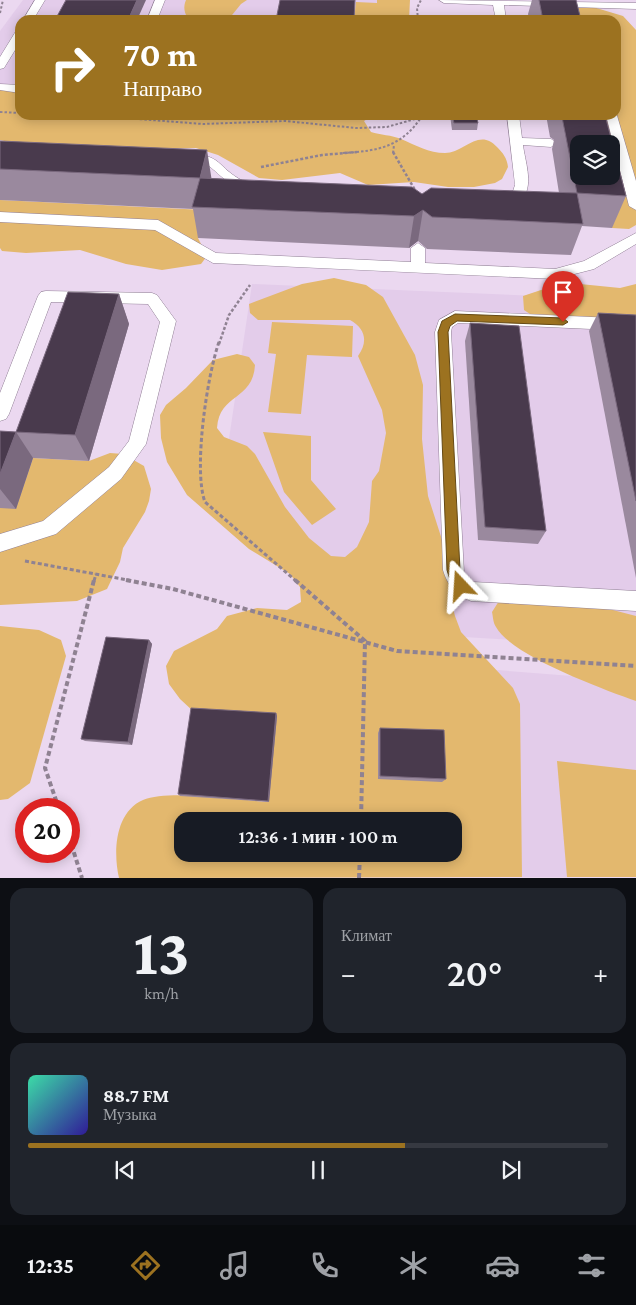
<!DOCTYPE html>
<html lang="ru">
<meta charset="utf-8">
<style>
:root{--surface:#171b24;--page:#20242c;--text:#f1f3f6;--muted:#9ea1a6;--line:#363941;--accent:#9c7220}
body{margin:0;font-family:"Crimson Pro",serif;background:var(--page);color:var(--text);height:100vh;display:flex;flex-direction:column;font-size:19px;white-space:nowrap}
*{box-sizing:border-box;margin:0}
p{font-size:16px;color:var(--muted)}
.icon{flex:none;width:28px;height:28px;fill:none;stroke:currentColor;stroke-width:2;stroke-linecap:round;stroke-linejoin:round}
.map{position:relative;height:878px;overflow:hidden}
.side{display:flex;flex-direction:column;gap:10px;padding:10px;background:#0d0f14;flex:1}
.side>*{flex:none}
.hud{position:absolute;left:15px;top:15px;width:606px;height:105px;border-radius:15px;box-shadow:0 2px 12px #0003;background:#9c7220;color:#fff;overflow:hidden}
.controls{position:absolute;left:570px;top:135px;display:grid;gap:10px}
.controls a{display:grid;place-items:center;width:50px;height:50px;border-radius:10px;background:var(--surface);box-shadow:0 2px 12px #0003;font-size:25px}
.speed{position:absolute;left:15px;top:798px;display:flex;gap:10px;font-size:25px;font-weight:700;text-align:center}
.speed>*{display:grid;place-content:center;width:65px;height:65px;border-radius:50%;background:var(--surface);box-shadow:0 2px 12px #0003;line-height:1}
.speed .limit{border:8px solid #d22;background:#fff;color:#111}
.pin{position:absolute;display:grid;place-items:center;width:42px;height:42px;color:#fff;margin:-51px -21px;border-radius:50% 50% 50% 0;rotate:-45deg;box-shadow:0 0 5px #0007}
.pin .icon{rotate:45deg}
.me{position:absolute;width:55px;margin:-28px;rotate:340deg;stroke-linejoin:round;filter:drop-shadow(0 0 4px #0008)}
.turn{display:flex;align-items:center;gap:18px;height:105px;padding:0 25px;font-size:22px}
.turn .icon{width:65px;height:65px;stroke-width:2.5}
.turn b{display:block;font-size:35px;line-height:42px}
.big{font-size:38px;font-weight:600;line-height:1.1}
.side .tile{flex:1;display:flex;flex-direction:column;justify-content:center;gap:8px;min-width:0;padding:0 18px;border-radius:15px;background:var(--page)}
.side .dial{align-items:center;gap:0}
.dial b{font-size:65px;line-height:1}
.song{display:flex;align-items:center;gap:15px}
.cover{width:60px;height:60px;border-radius:8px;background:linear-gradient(135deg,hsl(160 70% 55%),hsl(250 70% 35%))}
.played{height:5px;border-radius:2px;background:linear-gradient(90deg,var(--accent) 65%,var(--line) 65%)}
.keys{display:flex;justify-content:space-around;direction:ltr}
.heat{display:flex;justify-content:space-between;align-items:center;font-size:28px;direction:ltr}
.side .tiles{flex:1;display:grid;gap:10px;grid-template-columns:1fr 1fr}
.tile:last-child{grid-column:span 2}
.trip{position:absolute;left:174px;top:812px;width:288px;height:50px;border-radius:15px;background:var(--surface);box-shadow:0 2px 12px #0003;font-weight:600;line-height:50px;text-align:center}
.tabs{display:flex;height:80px;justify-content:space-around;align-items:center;background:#090b0e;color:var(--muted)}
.tabs .icon{width:35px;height:35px}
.tabs .on{color:var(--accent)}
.tabs b{font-size:22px;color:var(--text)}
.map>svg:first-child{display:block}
.built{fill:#e3ccea}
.green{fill:#e3b86e;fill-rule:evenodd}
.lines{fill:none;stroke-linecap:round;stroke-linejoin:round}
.service-casing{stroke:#907f95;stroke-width:1}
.path-far3{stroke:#8f8292;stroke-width:2;stroke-dasharray:2.5 2;stroke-linecap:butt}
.path-far2{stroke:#8f8292;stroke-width:2.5;stroke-dasharray:3 2;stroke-linecap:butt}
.path-far1{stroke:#8f8292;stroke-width:3;stroke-dasharray:4 2.5;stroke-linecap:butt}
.path{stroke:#8f8292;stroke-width:4;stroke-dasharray:5 3;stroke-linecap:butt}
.service{fill:#fff;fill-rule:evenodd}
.wall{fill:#9a899e}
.shaded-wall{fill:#7a697e}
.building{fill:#493a4d;stroke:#7a697e;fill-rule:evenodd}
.route{fill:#9c7220;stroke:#654a15}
</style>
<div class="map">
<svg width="636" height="878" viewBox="0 0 636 878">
<rect width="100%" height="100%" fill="#ebd8f0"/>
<!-- built -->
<g class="built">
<path d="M23,0H210L203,20H20V96L0,95V31Z"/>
<path d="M215,0H396L395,20H208Z"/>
<path d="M252,284L636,300V647L395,633L223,479Z"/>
<path d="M459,667L636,681V877H466Z"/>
</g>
<!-- green -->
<g class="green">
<path d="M186,0H247L241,4L228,20H189C184,13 183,7 186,0Z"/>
<path d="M377,0H410L409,20H354L356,2L377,3Z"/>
<path d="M593,7L623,16L636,30V225L629,229L612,228L600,176H611V144L586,115H616V20H564L577,8Z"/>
<path d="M0,86L20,88V115H374L364,121L371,132C380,135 392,135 401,139C415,145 429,153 445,153C464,153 479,127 497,147C503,153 507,158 508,167L502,179L495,183L474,187H448L414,182L368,185L340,173L282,180L259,178L218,155L196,148L141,149L9,142L0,140Z"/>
<path d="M0,200L205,210L198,238L207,256L201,264L162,270L126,264L80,250L26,253L2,251L0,248Z"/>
<path d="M334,278L366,285L383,297L415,355L423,385L422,439L428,496L444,546L452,587L451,601L455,616L461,632L513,688L520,704L522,877L119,878C113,852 115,812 143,800C169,789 239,800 269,802L193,711L180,699L169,684L166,666L174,651L217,629L227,616L257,608L287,610L301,602L300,587L290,574L249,549L187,495L167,462L161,438L160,415L166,405L186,388L213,360L237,354L249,357L255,365C253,401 219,393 217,428L224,437L247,446L255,454L285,507L309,538L331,556L345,557L357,547L369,522L372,481L379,471L386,433L382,410L358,356C368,342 366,329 350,320H258L250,313L249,304L302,284ZM182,821H452V854H182Z"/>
<path d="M570,283L620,288L636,284V321L536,318L524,310L523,296L553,286Z"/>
<path d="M272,322L353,326L352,357L307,355L301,414L268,412L276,354L268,353Z"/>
<path d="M263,432L311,436V480L336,509L312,525L284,492Z"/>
<path d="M110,453L123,454L144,466L151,489L149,501L145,512L123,548L120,562L107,589L77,601L0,605V508H16L33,458L89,461Z"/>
<path d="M499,601L586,603L636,616V701C603,689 512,656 496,627C493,623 493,616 492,612Z"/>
<path d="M0,626L39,630L61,640L66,656L30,783L8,799L0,800Z"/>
<path d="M557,761L636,770V877H567Z"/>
</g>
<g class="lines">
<!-- service casing -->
<g class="service-casing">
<g id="service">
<path d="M35,0H45L33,20H23Z"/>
<path d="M155,0H165L157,20H147Z"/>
<path d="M439,0L636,3V9L504,5L506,20H496L493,5L444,3Z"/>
<path d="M20,30V42L4,68L0,69V57L16,31Z"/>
<path d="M0,84L20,85V93L0,90Z"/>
<path d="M616,112L636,181V210L629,206L606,115H616Z"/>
<path d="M507,115H519L522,138L551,139L557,143L551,147L523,145C525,161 533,182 524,197L500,201L493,197L495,194L513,191L515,185Z"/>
<path d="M187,154C223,154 216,167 243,181C249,184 256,179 261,186C245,207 216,168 203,162C197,160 189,162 182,161L181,158Z"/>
<path d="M0,212L158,220L216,253L411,262V248L418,243L425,248V263L555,269L584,261L636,233V244L594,269L555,279L213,263L155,230L0,222Z"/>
<path d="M46,291L152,293L157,295L176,321L146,444L121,479L56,534L0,552V534L43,521L109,467L129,441L160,322L148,304L51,302L9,414L6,419L0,421V393L38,296L41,292Z"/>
<path d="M455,311L636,319V331L458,323L452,327L451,332L464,573L473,582L636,591V611L471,601C455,594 448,586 443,570L435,332L439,320Z"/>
</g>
</g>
<!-- path-far3 -->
<g class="path-far3">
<path d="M0,13L3,0"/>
<path d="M418,20L417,8L421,0"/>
<path d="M0,112L20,113"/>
<path d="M86,115L203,124L285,121L356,128L387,127L422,117"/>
<path d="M343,153C378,151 402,147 422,116"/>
<path d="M393,153L394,145"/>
</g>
<!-- path-far2 -->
<g class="path-far2">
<path d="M393,152L415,190"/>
<path d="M261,167L322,155L357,152"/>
<path d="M219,344L229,315L250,285"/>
</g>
<!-- path-far1 -->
<g class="path-far1">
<path d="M219,342C207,376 193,470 205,502L296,581"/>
<path d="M25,561L133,581"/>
<path d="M94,581L96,574"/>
</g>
<!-- path -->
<g class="path">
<path d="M126,580L173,589L397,651L636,666"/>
<path d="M295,580L365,641L361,821"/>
<path d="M59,809L45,768L94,580"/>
<path d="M69,837L82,878"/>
<path d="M359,878L360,854"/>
</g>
<!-- service -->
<use href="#service" class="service"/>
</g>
<!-- wall -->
<g class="wall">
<path d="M532,0H576L581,20H529L528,14Z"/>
<path d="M450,115H476L478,123L477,130H452Z"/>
<path d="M546,115H605L626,196L612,228L582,226L571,255L427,249L418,241L409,248L198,238L193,209L0,200V141L211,178L422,194L559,193L552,149L554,140L550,137Z"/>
<path d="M119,294L129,324L89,461L33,458L16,509L0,508V431L16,432Z"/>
<path d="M598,313L636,315V578L589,331Z"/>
<path d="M470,323L546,531L538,544L478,540L465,341Z"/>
<path d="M149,640L152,644L132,745L85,741L81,739Z"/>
<path d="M276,713L277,716L269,802L180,796L178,794Z"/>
<path d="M380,728L446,779L442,782L378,779V733Z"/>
</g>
<!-- shaded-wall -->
<g class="shaded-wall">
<path d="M137,0H146L137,20H128Z"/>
<path d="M207,150L212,182L200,178Z"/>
<path d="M423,210L418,241L409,248L414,216Z"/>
<path d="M119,294L129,324L89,461L75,435Z"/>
<path d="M16,432L33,458L16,509L0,489V474Z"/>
<path d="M149,640L152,644L132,745L128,742Z"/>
<path d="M276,713L277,716L269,802L268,801Z"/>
</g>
<!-- building -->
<g class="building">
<path d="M66,0H137L128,20H55Z"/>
<path d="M280,0H355L354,20H276Z"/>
<path d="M539,0H576L581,20H543Z"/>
<path d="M452,115H476L478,123H454Z"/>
<path d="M564,115H605L626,196L577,193L562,117ZM579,144H611V176H579Z"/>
<path d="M0,141L207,150L200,178L0,169Z"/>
<path d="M200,178L412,187L422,194L431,188L577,193L583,224L432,217L423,210L414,216L192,207Z"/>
<path d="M68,292L119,294L75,435L16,432Z"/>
<path d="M598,313L636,315V501Z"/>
<path d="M470,323L519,326L546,531L485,527Z"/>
<path d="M0,431L16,432L0,474Z"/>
<path d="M106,637L149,640L128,742L81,739Z"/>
<path d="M191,708L276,713L268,801L178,794Z"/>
<path d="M380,728L444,730L446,779L380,776Z"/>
</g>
<!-- route -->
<path class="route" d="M455,314L563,318L568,322L563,325L457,321L450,326L448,332L460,570L468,586L466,591L461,592L451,583L447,570L438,332L442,321Z"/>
</svg>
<div class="controls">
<a><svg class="icon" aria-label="layers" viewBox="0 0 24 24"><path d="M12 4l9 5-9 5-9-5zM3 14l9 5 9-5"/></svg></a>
</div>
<div class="speed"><div class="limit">20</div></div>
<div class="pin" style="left:563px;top:322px;background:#d93025"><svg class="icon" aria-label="arrive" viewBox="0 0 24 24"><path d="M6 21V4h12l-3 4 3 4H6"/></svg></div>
<svg class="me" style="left:461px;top:586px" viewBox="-20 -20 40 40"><path d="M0-17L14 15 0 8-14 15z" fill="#9c7220" stroke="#fff" stroke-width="4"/></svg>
<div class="trip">12:36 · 1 мин · 100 m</div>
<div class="hud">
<div class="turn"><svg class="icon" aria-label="right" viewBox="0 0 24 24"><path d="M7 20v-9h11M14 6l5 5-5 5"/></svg><div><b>70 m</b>Направо</div></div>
</div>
</div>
<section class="side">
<div class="tiles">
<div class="tile dial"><b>13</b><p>km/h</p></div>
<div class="tile"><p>Климат</p>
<div class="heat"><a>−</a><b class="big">20°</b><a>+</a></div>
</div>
<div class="tile">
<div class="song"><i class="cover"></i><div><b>88.7 FM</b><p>Музыка</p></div></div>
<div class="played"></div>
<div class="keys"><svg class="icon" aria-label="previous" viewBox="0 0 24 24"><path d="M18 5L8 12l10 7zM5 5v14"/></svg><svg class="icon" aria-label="pause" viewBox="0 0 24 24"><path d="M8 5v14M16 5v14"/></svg><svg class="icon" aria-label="next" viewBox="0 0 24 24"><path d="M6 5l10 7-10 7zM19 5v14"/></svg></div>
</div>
</div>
</section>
<nav class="tabs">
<b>12:35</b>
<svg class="icon on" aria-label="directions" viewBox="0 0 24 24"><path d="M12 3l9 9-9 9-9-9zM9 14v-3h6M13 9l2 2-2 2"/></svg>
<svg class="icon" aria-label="music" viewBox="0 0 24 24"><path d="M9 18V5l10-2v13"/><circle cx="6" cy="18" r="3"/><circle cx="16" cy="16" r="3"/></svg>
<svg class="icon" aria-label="phone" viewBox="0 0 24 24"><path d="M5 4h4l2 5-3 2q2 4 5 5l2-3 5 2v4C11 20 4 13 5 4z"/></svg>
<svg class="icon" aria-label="climate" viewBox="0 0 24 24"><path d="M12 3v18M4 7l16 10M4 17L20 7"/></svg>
<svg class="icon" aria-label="car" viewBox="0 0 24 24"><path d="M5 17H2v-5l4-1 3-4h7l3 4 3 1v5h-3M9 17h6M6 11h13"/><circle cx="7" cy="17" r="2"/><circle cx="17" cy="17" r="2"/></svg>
<svg class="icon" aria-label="filters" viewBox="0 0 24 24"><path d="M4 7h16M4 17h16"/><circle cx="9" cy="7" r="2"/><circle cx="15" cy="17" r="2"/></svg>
</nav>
